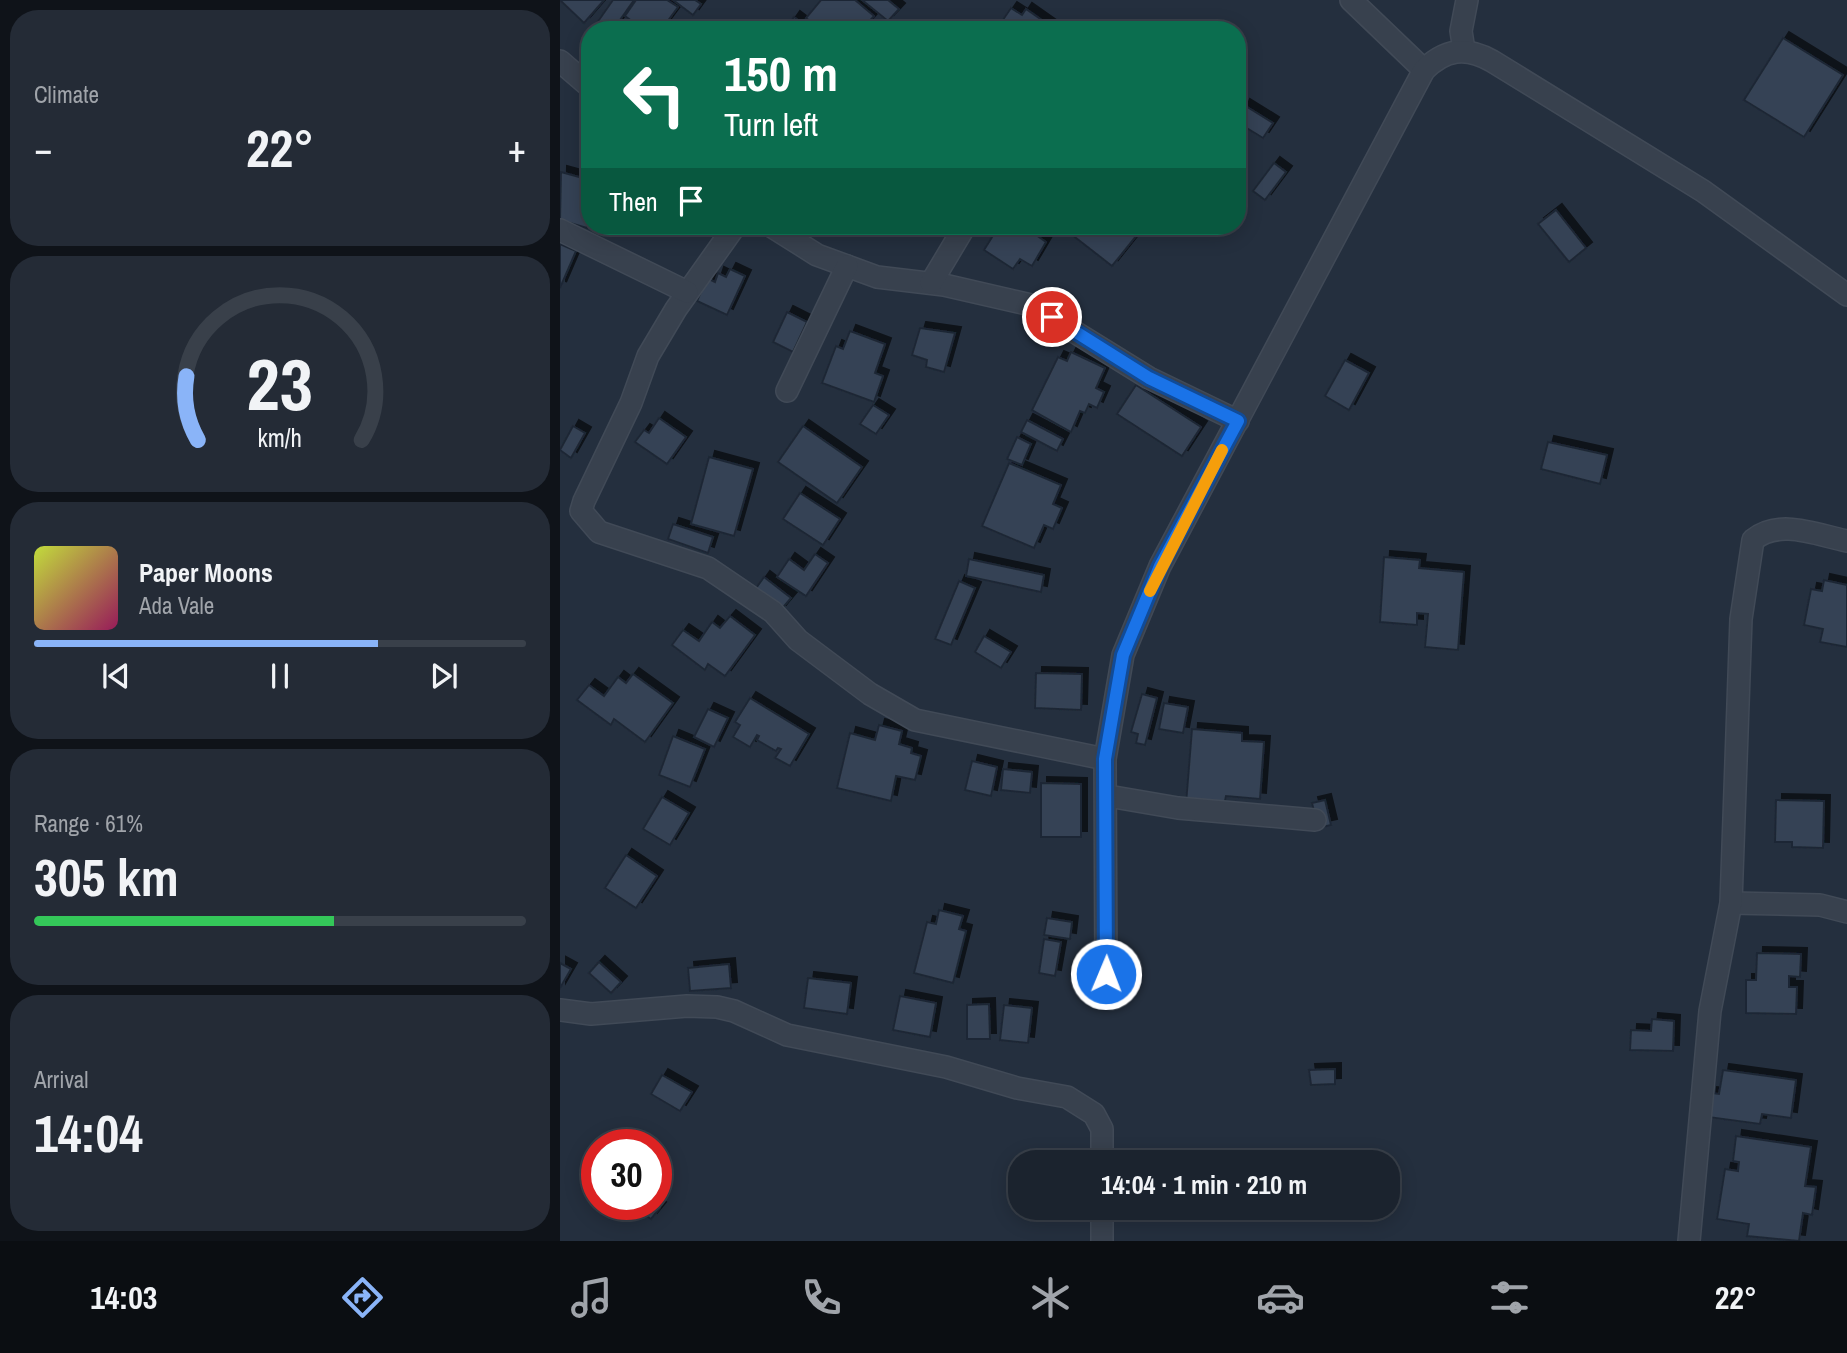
<!DOCTYPE html>
<meta charset="utf-8">
<style>
:root{--surface:#1b232e;--page:#242b36;--text:#f1f3f6;--muted:#a0a4aa;--line:#39404a;--accent:#8ab4f8}
body{margin:0;font-family:"Archivo Narrow",sans-serif;background:var(--page);color:var(--text);height:100vh;display:flex;flex-direction:column;font-size:26px;white-space:nowrap}
*{box-sizing:border-box;margin:0}
p{font-size:23px;color:var(--muted)}
.icon{flex:none;width:38px;height:38px;fill:none;stroke:currentColor;stroke-width:2;stroke-linecap:round;stroke-linejoin:round}
.map{position:relative;flex:1;overflow:hidden}
.side{display:flex;flex-direction:column;gap:10px;padding:10px;background:#0f1319;width:560px}
.side>*{flex:none}
.hud{position:absolute;left:21px;top:21px;width:665px;height:214px;border-radius:28px;box-shadow:0 4px 18px #0003,0 0 0 2px var(--line);background:#0b6e4f;color:#fff;overflow:hidden}
.speed{position:absolute;left:21px;top:1129px;display:flex;gap:14px;font-size:35px;font-weight:700;text-align:center}
.speed>*{display:grid;place-content:center;width:91px;height:91px;border-radius:50%;background:var(--surface);box-shadow:0 4px 18px #0003,0 0 0 2px var(--line);line-height:1}
.speed .limit{border:10px solid #d22;background:#fff;color:#111}
.pin{position:absolute;display:grid;place-items:center;width:60px;height:60px;color:#fff;margin:-30px;border:4px solid #fff;border-radius:50%;box-shadow:0 2px 7px #0007}
.me{position:absolute;width:77px;margin:-38px;rotate:1deg;stroke-linejoin:round;filter:drop-shadow(0 0 5px #0008)}
.turn{display:flex;align-items:center;gap:24px;height:147px;padding:0 28px;font-size:32px}
.turn .icon{width:91px;height:91px;stroke-width:2.5}
.turn b{display:block;font-size:49px;line-height:60px}
.then{display:flex;align-items:center;height:66px;padding:0 28px;background:#0003;gap:14px;font-size:26px}
.big{font-size:52px;font-weight:700;line-height:1.1}
.side .card{flex:1;display:flex;flex-direction:column;justify-content:center;gap:10px;min-width:0;padding:0 24px;border-radius:28px;background:var(--page)}
.side .dial{align-items:center;gap:0}
.dial svg{height:182px;overflow:visible;fill:none;stroke:var(--line);stroke-width:7;stroke-linecap:round;text-anchor:middle}
.dial text{fill:var(--text);stroke:none}
.song{display:flex;align-items:center;gap:21px}
.cover{width:84px;height:84px;border-radius:10px;background:linear-gradient(135deg,hsl(70 70% 55%),hsl(330 70% 35%))}
.played{height:7px;border-radius:4px;background:linear-gradient(90deg,var(--accent) 70%,var(--line) 70%)}
.keys{display:flex;justify-content:space-around;direction:ltr}
.heat{display:flex;justify-content:space-between;align-items:center;font-size:38px;direction:ltr}
.charge{height:10px;border-radius:5px;background:linear-gradient(90deg,#34c759 61%,var(--line) 0)}
.trip{position:absolute;left:448px;top:1150px;width:392px;height:70px;border-radius:28px;background:var(--surface);box-shadow:0 4px 18px #0003,0 0 0 2px var(--line);font-weight:700;line-height:70px;text-align:center}
.dock{display:flex;height:112px;justify-content:space-around;align-items:center;background:#0b0e12;color:var(--muted)}
.dock .icon{width:49px;height:49px}
.dock .current{color:var(--accent)}
.dock b{font-size:32px;color:var(--text)}
main{display:flex;flex:1;min-height:0}
.map>svg:first-child{display:block}
.building{fill:#364354;stroke:#1f2835;stroke-width:2;filter:url(#shadow)}
.lines{fill:none;stroke-linecap:round;stroke-linejoin:round}
.street-casing{stroke:#414a57;stroke-width:24}
.street{stroke:#38414e;stroke-width:21}
.route-casing{stroke:#114b97;stroke-width:18}
.route{stroke:#1a73e8;stroke-width:12}
.slow{stroke:#f59e0b;stroke-width:12}
</style>
<main>
<section class="side">
<div class="card"><p>Climate</p>
<div class="heat"><a>−</a><b class="big">22°</b><a>+</a></div>
</div>
<div class="card dial"><svg viewBox="0 0 100 80">
<path d="M14 69A42 42 0 1 1 86 69"/>
<path d="M14 69A42 42 0 0 1 9 41" stroke="#8ab4f8"/>
<text x="50" y="56" font-size="32" font-weight="700">23</text>
<text x="50" y="72" font-size="11">km/h</text>
</svg></div>
<div class="card">
<div class="song"><i class="cover"></i><div><b>Paper Moons</b><p>Ada Vale</p></div></div>
<div class="played"></div>
<div class="keys"><svg class="icon" aria-label="previous" viewBox="0 0 24 24"><path d="M18 5L8 12l10 7zM5 5v14"/></svg><svg class="icon" aria-label="pause" viewBox="0 0 24 24"><path d="M8 5v14M16 5v14"/></svg><svg class="icon" aria-label="next" viewBox="0 0 24 24"><path d="M6 5l10 7-10 7zM19 5v14"/></svg></div>
</div>
<div class="card"><p>Range · 61%</p><b class="big">305 km</b><div class="charge"></div></div>
<div class="card"><p>Arrival</p><b class="big">14:04</b></div>
</section>
<div class="map">
<svg width="1287" height="1241" viewBox="0 0 1287 1241">
<defs>
<filter id="shadow"><feDropShadow dx="6" dy="-6" stdDeviation="0" flood-color="#0009"/></filter>
</defs>
<rect width="100%" height="100%" fill="#242f3e"/>
<!-- building -->
<g class="building">
<path d="M0,0H44L24,23Z"/>
<path d="M53,0H74L53,30H32Z"/>
<path d="M76,0H107L118,7L101,30H84L65,16Z"/>
<path d="M113,0H135L141,4L133,15Z"/>
<path d="M261,0H295L314,16L302,30H261L246,18Z"/>
<path d="M302,0H328L339,9L328,21Z"/>
<path d="M451,8L462,15L466,9L496,30H436Z"/>
<path d="M234,17L251,30H225Z"/>
<path d="M1223,38L1283,75L1244,137L1184,100Z"/>
<path d="M684,105L713,123L703,138L677,122Z"/>
<path d="M714,163L726,172L705,200L693,191Z"/>
<path d="M1,172L30,180L27,228L0,220Z"/>
<path d="M996,210L1026,248L1009,262L978,224Z"/>
<path d="M326,226H360L353,235L340,226L336,232Z"/>
<path d="M439,226H472L479,230L476,235L486,242L472,266L460,259L453,269L424,250Z"/>
<path d="M518,226H565L577,235L552,266L511,234Z"/>
<path d="M0,244L16,251L0,288Z"/>
<path d="M170,269L185,276L167,315L137,301L147,278L155,282L158,273L166,277Z"/>
<path d="M227,312L247,322L233,352L213,342Z"/>
<path d="M360,328L395,333L384,372L366,367L367,360L352,355Z"/>
<path d="M290,331L325,344L315,373L323,376L314,402L262,383L276,346L283,349Z"/>
<path d="M511,352L545,368L536,388L544,392L537,408L529,404L525,413L520,411L511,432L472,410L498,357L507,361Z"/>
<path d="M785,360L809,373L789,410L765,396Z"/>
<path d="M576,385L641,427L622,456L557,414Z"/>
<path d="M313,405L329,415L316,434L300,424Z"/>
<path d="M99,418L126,437L107,464L75,442L84,430L89,433Z"/>
<path d="M467,420L503,439L497,451L461,432Z"/>
<path d="M13,426L25,433L11,458L0,450Z"/>
<path d="M243,426L302,467L277,503L218,462Z"/>
<path d="M457,437L471,444L462,465L447,459Z"/>
<path d="M988,442L1047,455L1040,484L981,469Z"/>
<path d="M149,457L193,469L174,536L131,524Z"/>
<path d="M449,463L501,485L493,504L502,508L493,529L484,525L474,548L422,526Z"/>
<path d="M240,493L280,519L263,545L223,519Z"/>
<path d="M113,524L153,537L148,553L108,539Z"/>
<path d="M255,554L268,563L246,596L217,577L229,559L244,570Z"/>
<path d="M824,557L860,560L859,568L904,572L898,650L865,647L868,614L857,613V625L820,622Z"/>
<path d="M409,559L484,575L481,592L406,576Z"/>
<path d="M204,577L231,598L220,611L194,591Z"/>
<path d="M1264,580L1287,585V647L1260,642L1263,629L1244,625L1251,589L1262,591Z"/>
<path d="M399,581L415,588L391,645L375,639Z"/>
<path d="M170,616L195,635L165,676L148,664L145,670L112,645L123,630L139,641L152,622L160,628Z"/>
<path d="M424,636L451,652L441,668L415,652Z"/>
<path d="M476,673L522,674L521,710L475,708Z"/>
<path d="M73,674L113,703L85,742L54,719L51,725L17,700L29,685L44,696L58,677L66,683Z"/>
<path d="M582,694L597,698L585,745L576,743L578,734L571,732Z"/>
<path d="M190,698L249,734L230,766L215,758L221,749L218,748L216,751L197,740L199,736L197,735L190,747L173,737L180,725L175,722Z"/>
<path d="M604,703L628,707L623,733L599,729Z"/>
<path d="M148,709L168,718L154,747L134,737Z"/>
<path d="M319,725L342,731L339,744L352,748L351,753L361,756L355,780L336,776L331,801L277,788L290,733L315,740Z"/>
<path d="M632,729L682,733V741L704,742L700,799L666,796L665,801H659V807L626,804Z"/>
<path d="M113,736L145,749L130,787L99,775Z"/>
<path d="M412,761L437,767L431,796L405,790Z"/>
<path d="M443,769L472,772L470,793L441,790Z"/>
<path d="M481,783L521,784V837H481Z"/>
<path d="M102,797L129,813L110,845L83,829Z"/>
<path d="M765,800L771,825L758,828L752,803Z"/>
<path d="M1216,800L1264,801L1263,848L1232,847V842H1215Z"/>
<path d="M66,855L97,876L76,908L45,888Z"/>
<path d="M379,910L403,916L399,929L406,931L393,983L354,973L367,922L376,924Z"/>
<path d="M487,918L512,922L510,939L484,935Z"/>
<path d="M484,939L501,942L495,976L479,973Z"/>
<path d="M1197,953L1241,954L1240,977L1229,976V987H1237L1236,1014L1186,1013V980H1196Z"/>
<path d="M39,962L61,982L51,993L29,973Z"/>
<path d="M0,963L11,969L0,988Z"/>
<path d="M169,964L171,988L130,991L128,968Z"/>
<path d="M248,978L291,983L287,1014L244,1008Z"/>
<path d="M340,996L376,1003L370,1037L333,1030Z"/>
<path d="M429,1004L430,1039H407V1005Z"/>
<path d="M444,1005L472,1008L468,1043L440,1040Z"/>
<path d="M1092,1019L1114,1021L1113,1051L1070,1050L1071,1030L1091,1031Z"/>
<path d="M775,1069V1084L751,1085L749,1070Z"/>
<path d="M1163,1070L1236,1080L1231,1118L1202,1114L1200,1124L1148,1117L1151,1093L1159,1094Z"/>
<path d="M102,1075L132,1092L120,1111L91,1094Z"/>
<path d="M1176,1136L1251,1147L1245,1186L1256,1187L1252,1215L1243,1213L1239,1241L1187,1236L1189,1224L1157,1219L1165,1169L1178,1171L1179,1162L1173,1161Z"/>
<path d="M69,1204H94L100,1208L91,1219Z"/>
</g>
<g class="lines">
<!-- street casing -->
<g class="street-casing">
<g id="street">
<path d="M791,0L864,70"/>
<path d="M904,50L901,31L907,0"/>
<path d="M0,61L30,87"/>
<path d="M175,226L116,309L88,356L71,403L24,501L21,511L39,532L148,568L213,612L238,640L310,694L355,720L545,759"/>
<path d="M211,226L257,255L317,277L384,285L471,305L589,378L678,421"/>
<path d="M0,230L127,292"/>
<path d="M371,283L405,226"/>
<path d="M227,391L287,266"/>
<path d="M548,796L618,808L755,820"/>
<path d="M1171,903L1260,905L1287,912"/>
<path d="M546,974L545,759L563,655L600,566L864,70C885,49 906,46 932,61L1143,191L1287,295"/>
<path d="M0,1010L31,1014L127,1006L157,1007L174,1011L227,1035L386,1067L457,1088L507,1097L534,1114L542,1129V1162"/>
<path d="M542,1241V1208"/>
<path d="M1129,1241L1150,1011L1171,903L1181,619L1193,540C1219,518 1257,535 1287,541"/>
</g>
</g>
<!-- street -->
<use href="#street" class="street"/>
</g>
<g class="lines">
<!-- route casing -->
<g class="route-casing">
<path id="route" d="M492,317L589,378L678,421L600,566L563,655L545,759L546,974"/>
</g>
<!-- route -->
<use href="#route" class="route"/>
<!-- slow -->
<path class="slow" d="M590,591L662,450"/>
</g>
</svg>
<div class="speed"><div class="limit">30</div></div>
<div class="pin" style="left:492px;top:317px;background:#d93025"><svg class="icon" aria-label="arrive" viewBox="0 0 24 24"><path d="M6 21V4h12l-3 4 3 4H6"/></svg></div>
<svg class="me" style="left:546px;top:974px" viewBox="-20 -20 40 40"><circle r="17" fill="#1a73e8" stroke="#fff" stroke-width="3"/><path d="M0-11L8 9 0 5-8 9z" fill="#fff"/></svg>
<div class="trip">14:04 · 1 min · 210 m</div>
<div class="hud">
<div class="turn"><svg class="icon" aria-label="left" viewBox="0 0 24 24"><path d="M17 20v-9H6M10 6l-5 5 5 5"/></svg><div><b>150 m</b>Turn left</div></div>
<div class="then">Then<svg class="icon" aria-label="arrive" viewBox="0 0 24 24"><path d="M6 21V4h12l-3 4 3 4H6"/></svg></div>
</div>
</div>
</main>
<nav class="dock">
<b>14:03</b>
<svg class="icon current" aria-label="directions" viewBox="0 0 24 24"><path d="M12 3l9 9-9 9-9-9zM9 14v-3h6M13 9l2 2-2 2"/></svg>
<svg class="icon" aria-label="music" viewBox="0 0 24 24"><path d="M9 18V5l10-2v13"/><circle cx="6" cy="18" r="3"/><circle cx="16" cy="16" r="3"/></svg>
<svg class="icon" aria-label="phone" viewBox="0 0 24 24"><path d="M5 4h4l2 5-3 2q2 4 5 5l2-3 5 2v4C11 20 4 13 5 4z"/></svg>
<svg class="icon" aria-label="climate" viewBox="0 0 24 24"><path d="M12 3v18M4 7l16 10M4 17L20 7"/></svg>
<svg class="icon" aria-label="car" viewBox="0 0 24 24"><path d="M5 17H2v-5l4-1 3-4h7l3 4 3 1v5h-3M9 17h6M6 11h13"/><circle cx="7" cy="17" r="2"/><circle cx="17" cy="17" r="2"/></svg>
<svg class="icon" aria-label="filters" viewBox="0 0 24 24"><path d="M4 7h16M4 17h16"/><circle cx="9" cy="7" r="2"/><circle cx="15" cy="17" r="2"/></svg>
<b>22°</b>
</nav>
